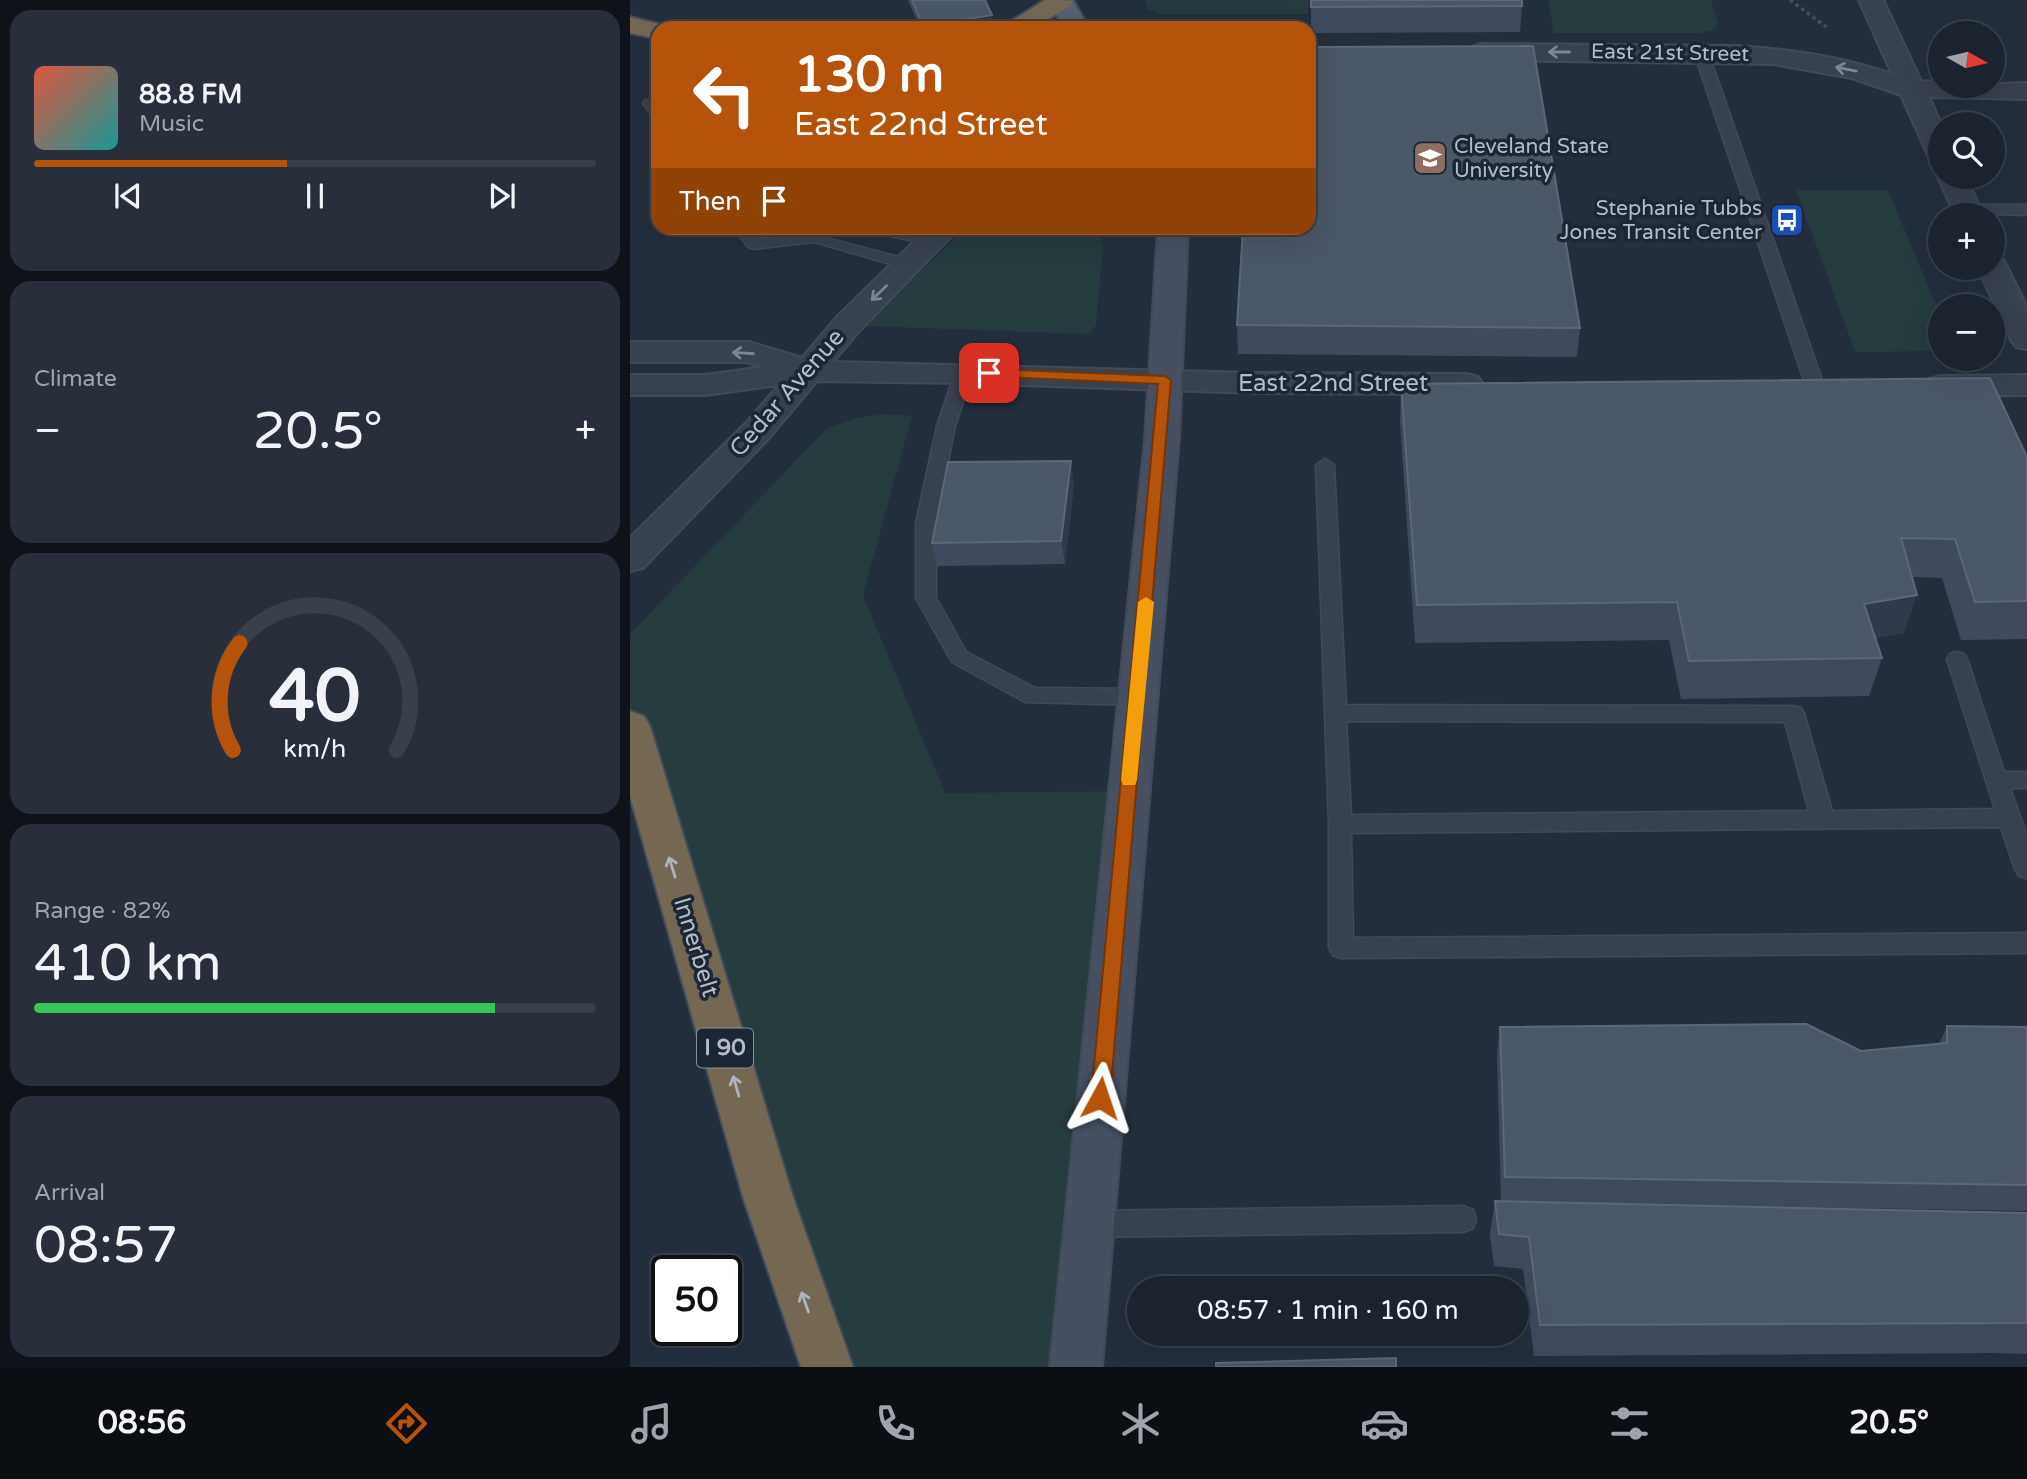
<!DOCTYPE html>
<meta charset="utf-8">
<style>
:root{--surface:#1b232e;--page:#282f3a;--text:#f1f3f6;--muted:#a0a4aa;--line:#39404a;--accent:#b45309}
body{margin:0;font-family:"Varela Round",sans-serif;background:var(--page);color:var(--text);height:100vh;display:flex;flex-direction:column;font-size:26px;white-space:nowrap}
*{box-sizing:border-box;margin:0}
p{font-size:23px;color:var(--muted)}
.icon{flex:none;width:38px;height:38px;fill:none;stroke:currentColor;stroke-width:2;stroke-linecap:round;stroke-linejoin:round}
.map{position:relative;flex:1;overflow:hidden}
.details{display:flex;flex-direction:column;gap:10px;padding:10px;background:#0f1319;width:630px}
.details>*{flex:none}
.banner{position:absolute;left:21px;top:21px;width:665px;height:214px;border-radius:21px;box-shadow:0 7px 28px #0002,0 0 0 2px var(--line);background:#b45309;color:#fff;overflow:hidden}
.needle{width:46px;rotate:98deg}
.tools{position:absolute;left:1298px;top:21px;display:grid;gap:14px}
.tools a{display:grid;place-items:center;width:77px;height:77px;border-radius:50%;background:var(--surface);box-shadow:0 7px 28px #0002,0 0 0 2px var(--line);font-size:35px}
.speed{position:absolute;left:21px;top:1255px;display:flex;gap:14px;font-size:35px;font-weight:700;text-align:center}
.speed>*{display:grid;place-content:center;width:91px;height:91px;border-radius:50%;background:var(--surface);box-shadow:0 7px 28px #0002,0 0 0 2px var(--line);line-height:1}
.speed .limit{border:4px solid #111;border-radius:10px;background:#fff;color:#111}
.pin{position:absolute;display:grid;place-items:center;width:60px;height:60px;color:#fff;margin:-30px;border-radius:14px;box-shadow:0 4px 10px #0006}
.me{position:absolute;width:77px;margin:-38px;rotate:5deg;stroke-linejoin:round;filter:drop-shadow(0 0 5px #0008)}
.turn{display:flex;align-items:center;gap:24px;height:147px;padding:0 28px;font-size:32px}
.turn .icon{width:91px;height:91px;stroke-width:2.5}
.turn b{display:block;font-size:49px;line-height:60px}
.then{display:flex;align-items:center;height:66px;padding:0 28px;background:#0003;gap:14px;font-size:26px}
.big{font-size:52px;font-weight:600;line-height:1.1}
.details .card{flex:1;display:flex;flex-direction:column;justify-content:center;gap:10px;min-width:0;padding:0 24px;border-radius:21px;background:var(--page)}
.details .dial{align-items:center;gap:0}
.dial svg{height:182px;overflow:visible;fill:none;stroke:var(--line);stroke-width:7;stroke-linecap:round;text-anchor:middle}
.dial text{fill:var(--text);stroke:none}
.song{display:flex;align-items:center;gap:21px}
.cover{width:84px;height:84px;border-radius:10px;background:linear-gradient(135deg,hsl(10 70% 55%),hsl(180 70% 35%))}
.played{height:7px;border-radius:4px;background:linear-gradient(90deg,var(--accent) 45%,var(--line) 45%)}
.keys{display:flex;justify-content:space-around;direction:ltr}
.heat{display:flex;justify-content:space-between;align-items:center;font-size:38px;direction:ltr}
.charge{height:10px;border-radius:5px;background:linear-gradient(90deg,#34c759 82%,var(--line) 0)}
.trip{position:absolute;left:497px;top:1276px;width:402px;height:70px;border-radius:35px;background:var(--surface);box-shadow:0 7px 28px #0002,0 0 0 2px var(--line);font-weight:600;line-height:70px;text-align:center}
.menu{display:flex;height:112px;justify-content:space-around;align-items:center;background:#0b0e12;color:var(--muted)}
.menu .icon{width:49px;height:49px}
.menu .selected{color:var(--accent)}
.menu b{font-size:32px;color:var(--text)}
main{display:flex;flex:1;min-height:0}
.map>svg:first-child{display:block}
.green{fill:#263c3f}
.lines{fill:none;stroke-linecap:round;stroke-linejoin:round}
.service-casing{stroke:#414a57;stroke-width:3}
.tertiary-casing{stroke:#414a57;stroke-width:4}
.secondary-casing{stroke:#414a57;stroke-width:4}
.primary-casing{stroke:#414a57;stroke-width:4}
.motorway-casing{stroke:#434c59;stroke-width:4}
.path{stroke:#3f5557;stroke-width:3.5;stroke-dasharray:3.5 3.5;stroke-linecap:butt}
.service{fill:#38414e;fill-rule:evenodd}
.tertiary{fill:#38414e;fill-rule:evenodd}
.secondary{fill:#465061;fill-rule:evenodd}
.primary{fill:#56606e;fill-rule:evenodd}
.motorway{fill:#746855;fill-rule:evenodd}
.wall{fill:#3f4b5c}
.shaded-wall{fill:#2f3b4b}
.building{fill:#4b5868;stroke:#5c6777;stroke-width:2}
.oneway{stroke:#7c8592}
.oneway2{stroke:#aeb4bd}
.route{fill:#b45309;stroke:#753606;stroke-width:2}
.slow{fill:#f59e0b}
.labels{text-anchor:middle;dominant-baseline:central;stroke-width:7;stroke-linejoin:round;paint-order:stroke}
.far-street-label{font-size:21px;fill:#b4bcc9;stroke:#1d2633}
.far-poi-label{font-size:21px;fill:#b4bcc9;stroke:#1d2633;text-anchor:start}
.shield{fill:#1d2633;stroke:#878f9c;stroke-width:2}
.shield-label{font-size:23px;font-weight:bold;fill:#b4bcc9}
.street-label{font-size:24px;fill:#b4bcc9;stroke:#1d2633}
</style>
<main>
<section class="details">
<div class="card">
<div class="song"><i class="cover"></i><div><b>88.8 FM</b><p>Music</p></div></div>
<div class="played"></div>
<div class="keys"><svg class="icon" aria-label="previous" viewBox="0 0 24 24"><path d="M18 5L8 12l10 7zM5 5v14"/></svg><svg class="icon" aria-label="pause" viewBox="0 0 24 24"><path d="M8 5v14M16 5v14"/></svg><svg class="icon" aria-label="next" viewBox="0 0 24 24"><path d="M6 5l10 7-10 7zM19 5v14"/></svg></div>
</div>
<div class="card"><p>Climate</p>
<div class="heat"><a>−</a><b class="big">20.5°</b><a>+</a></div>
</div>
<div class="card dial"><svg viewBox="0 0 100 80">
<path d="M14 69A42 42 0 1 1 86 69"/>
<path d="M14 69A42 42 0 0 1 17 22" stroke="#b45309"/>
<text x="50" y="56" font-size="32" font-weight="700">40</text>
<text x="50" y="72" font-size="11">km/h</text>
</svg></div>
<div class="card"><p>Range · 82%</p><b class="big">410 km</b><div class="charge"></div></div>
<div class="card"><p>Arrival</p><b class="big">08:57</b></div>
</section>
<div class="map">
<svg width="1397" height="1367" viewBox="0 0 1397 1367">
<rect width="100%" height="100%" fill="#242f3e"/>
<!-- green -->
<g class="green">
<path d="M515,0H678V14H530L517,9Z"/>
<path d="M918,0H1081L1088,24L1083,30L1070,33H924Z"/>
<path d="M1166,190H1258L1311,317V351L1225,352Z"/>
<path d="M335,228H470L473,247L466,325L459,334L234,326Z"/>
<path d="M255,414L282,416L233,595L315,793L498,791L446,1367H197L0,726V634L196,429L226,418Z"/>
</g>
<g class="lines">
<!-- service casing -->
<g class="service-casing">
<g id="service">
<path d="M1071,48L1078,52L1194,386L1191,390H1179L1176,386L1064,52Z"/>
<path d="M28,99V118L23,117L13,103L15,100Z"/>
<path d="M1337,205H1397V215L1331,213L1329,210L1331,207Z"/>
<path d="M104,228H120L128,239L182,233L189,228H206L197,237L200,239L284,261L286,264L278,269L184,242L124,249L118,247Z"/>
<path d="M236,228H265L308,237L310,240L302,245L238,231Z"/>
<path d="M334,368L343,373L325,426L306,523V598L336,652L405,688L507,689L514,691L518,697L514,703L507,705L395,702L322,662L286,598V523L307,426L325,373Z"/>
<path d="M695,459L704,465L716,705L1163,706L1171,708L1174,714L1202,811L1365,809L1317,659L1320,654L1327,652L1334,654L1337,659L1374,772H1397V788H1380L1397,836V878L1389,876L1385,869L1371,827L721,833L723,938L1397,933V953L711,958L703,955L699,948V824L686,465ZM716,721L1155,722L1179,811L721,815Z"/>
<path d="M833,1206L843,1210L846,1219L843,1228L833,1232L458,1237L448,1233L444,1224L448,1215L458,1211Z"/>
</g>
</g>
<!-- tertiary casing -->
<g class="tertiary-casing">
<g id="tertiary">
<path d="M1229,0H1253L1291,81L1311,82V86L1397,83V99L1299,97L1311,124V161L1301,159L1297,153L1271,95L1222,78L1143,64L851,60L842,57L838,52L842,47L851,44L1106,46C1159,49 1212,57 1262,74Z"/>
<path d="M1311,173V177H1336L1353,215H1325L1308,177Z"/>
<path d="M298,228H329L229,331L203,362L623,373L837,374L848,377L853,384L848,391L837,394L623,393L334,383L187,381L139,438L13,568L0,571V538L115,424L149,385L75,395H0V375H75L134,367L116,362H0V342H119L172,358L207,317Z"/>
<path d="M1363,258L1374,261L1397,307V349L1386,347L1381,340L1348,268H1363Z"/>
<path d="M1397,375V395L1310,396L1299,393L1294,386L1299,379L1310,376Z"/>
</g>
</g>
<!-- secondary casing -->
<g class="secondary-casing">
<path id="secondary" d="M528,228H558L549,439L472,1367H420L515,439Z"/>
</g>
<!-- primary casing -->
<g class="primary-casing">
<path id="primary" d="M419,0H443L459,28H433Z"/>
</g>
<!-- motorway casing -->
<g class="motorway-casing">
<g id="motorway">
<path d="M415,0L443,1L440,6L404,28H374L378,23Z"/>
<path d="M0,17L37,26L39,28H28V39L0,33Z"/>
<path d="M0,711L14,716L20,726L163,1197L223,1367H171L113,1197L0,796Z"/>
</g>
</g>
<!-- path -->
<path class="path" d="M1160,0L1199,29"/>
<!-- service -->
<use href="#service" class="service"/>
<!-- tertiary -->
<use href="#tertiary" class="tertiary"/>
<!-- secondary -->
<use href="#secondary" class="secondary"/>
<!-- primary -->
<use href="#primary" class="primary"/>
<!-- motorway -->
<use href="#motorway" class="motorway"/>
</g>
<!-- wall -->
<g class="wall">
<path d="M278,0H355L362,15L364,28H290Z"/>
<path d="M681,0L892,6L890,32L681,33Z"/>
<path d="M607,325L950,328L947,357L608,354Z"/>
<path d="M771,384L1397,457V639L1331,640L1312,578L1282,577L1274,633L1245,638L1252,658L1239,696L1051,699L1039,640L785,643L770,422Z"/>
<path d="M444,484L435,564L307,566L302,543Z"/>
<path d="M1317,1026L1397,1027V1211L1103,1206L1397,1213V1354L1363,1353L904,1356L893,1269L864,1266L860,1234L865,1201H871L867,1054L870,1027L1231,1051L1309,1044Z"/>
</g>
<!-- shaded-wall -->
<g class="shaded-wall">
<path d="M362,15L364,28H293V26Z"/>
<path d="M441,461L444,484L435,564L431,541Z"/>
<path d="M1287,595L1274,633L1222,642L1234,604Z"/>
</g>
<!-- building -->
<g class="building">
<path d="M282,0H355L362,15L293,26Z"/>
<path d="M681,0H892V6L681,7Z"/>
<path d="M903,46L950,328L607,325L613,228H679V47Z"/>
<path d="M1360,378L1397,457V601L1345,602L1325,539L1271,538L1287,595L1234,604L1252,658L1059,661L1047,602L787,605L771,384Z"/>
<path d="M441,461L431,541L302,543L318,462Z"/>
<path d="M1176,1024L1231,1051L1317,1043V1026L1397,1027V1185L875,1177L870,1027Z"/>
<path d="M865,1201L1397,1213V1323L910,1325L899,1237L869,1234Z"/>
<path d="M766,1358V1367H586V1363Z"/>
</g>
<!-- one-way arrows -->
<defs><path id="oneway-shaft" d="M-6 0H5M1.5-3L5.5 0L1.5 3" fill="none" stroke-width="1.6" stroke-linecap="round" stroke-linejoin="round" transform="scale(1.75)"/></defs>
<g class="oneway">
<use href="#oneway-shaft" transform="translate(929 52) rotate(180)"/>
<use href="#oneway-shaft" transform="translate(1216 69) rotate(-169)"/>
<use href="#oneway-shaft" transform="translate(249 293) rotate(136)"/>
<use href="#oneway-shaft" transform="translate(113 353) rotate(-176)"/>
</g>
<g class="oneway2">
<use href="#oneway-shaft" transform="translate(42 867) rotate(-107)"/>
<use href="#oneway-shaft" transform="translate(106 1086) rotate(-106)"/>
<use href="#oneway-shaft" transform="translate(175 1302) rotate(-109)"/>
</g>
<!-- route -->
<path class="route" d="M359,369L535,376L541,380L480,1098L477,1104L470,1107L463,1104L461,1098L528,384L355,376V371Z"/>
<!-- slow -->
<path class="slow" d="M516,597L524,602L507,780L505,785H493L491,780L508,602Z"/>
<!-- icons -->
<defs>
<g id="university-square" transform="scale(1.75)"><rect x="-9" y="-9" width="18" height="18" rx="4" fill="#8d6e63" stroke="#1d2633"/><path d="M0-5L7-2L0 1L-7-2ZM-4 1L0 2.5L4 1V4Q0 6-4 4Z" fill="#fff"/></g>
<g id="bus-square" transform="scale(1.75)"><rect x="-9" y="-9" width="18" height="18" rx="4" fill="#1a4fb4" stroke="#1d2633"/><path d="M-5-6H5V4H4V6H2V4H-2V6H-4V4H-5ZM-3.5-4V0h7V-4ZM-3.5 1.2v1.5H-2V1.2ZM2 1.2v1.5H3.5V1.2Z" fill="#fff"/></g>
</defs>
<g fill-rule="evenodd">
<use href="#university-square" x="800" y="158"/>
<use href="#bus-square" x="1157" y="220"/>
</g>
<g class="labels">
<!-- far-street labels -->
<g class="far-street-label">
<text transform="translate(1040 53) rotate(1)">East 21st Street</text>
</g>
<!-- far-poi labels -->
<g class="far-poi-label">
<text x="824" y="146">Cleveland State<tspan x="824" dy="24">University</tspan></text>
<text x="1132" y="208" text-anchor="end">Stephanie Tubbs<tspan x="1132" dy="24">Jones Transit Center</tspan></text>
</g>
<!-- shield labels -->
<rect class="shield" x="67" y="1028.5" width="56" height="39" rx="5"/>
<g class="shield-label">
<text x="95" y="1048">I 90</text>
</g>
<!-- street labels -->
<g class="street-label">
<text x="703" y="383">East 22nd Street</text>
<text transform="translate(157 393) rotate(-49)">Cedar Avenue</text>
<text transform="translate(66 947) rotate(73)">Innerbelt</text>
</g>
</g>
</svg>
<div class="tools">
<a><svg class="needle" viewBox="-14 -14 28 28"><path d="M0-13l5 13h-10z" fill="#e53935"/><path d="M0 13l5-13h-10z" fill="#a0a4aa"/></svg></a>
<a><svg class="icon" aria-label="search" viewBox="0 0 24 24"><circle cx="10" cy="10" r="6"/><path d="M15 15l6 6"/></svg></a>
<a>+</a>
<a>−</a>
</div>
<div class="speed"><div class="limit">50</div></div>
<div class="pin" style="left:359px;top:373px;background:#d93025"><svg class="icon" aria-label="arrive" viewBox="0 0 24 24"><path d="M6 21V4h12l-3 4 3 4H6"/></svg></div>
<svg class="me" style="left:470px;top:1098px" viewBox="-20 -20 40 40"><path d="M0-17L14 15 0 8-14 15z" fill="#b45309" stroke="#fff" stroke-width="4"/></svg>
<div class="trip">08:57 · 1 min · 160 m</div>
<div class="banner">
<div class="turn"><svg class="icon" aria-label="left" viewBox="0 0 24 24"><path d="M17 20v-9H6M10 6l-5 5 5 5"/></svg><div><b>130 m</b>East 22nd Street</div></div>
<div class="then">Then<svg class="icon" aria-label="arrive" viewBox="0 0 24 24"><path d="M6 21V4h12l-3 4 3 4H6"/></svg></div>
</div>
</div>
</main>
<nav class="menu">
<b>08:56</b>
<svg class="icon selected" aria-label="directions" viewBox="0 0 24 24"><path d="M12 3l9 9-9 9-9-9zM9 14v-3h6M13 9l2 2-2 2"/></svg>
<svg class="icon" aria-label="music" viewBox="0 0 24 24"><path d="M9 18V5l10-2v13"/><circle cx="6" cy="18" r="3"/><circle cx="16" cy="16" r="3"/></svg>
<svg class="icon" aria-label="phone" viewBox="0 0 24 24"><path d="M5 4h4l2 5-3 2q2 4 5 5l2-3 5 2v4C11 20 4 13 5 4z"/></svg>
<svg class="icon" aria-label="climate" viewBox="0 0 24 24"><path d="M12 3v18M4 7l16 10M4 17L20 7"/></svg>
<svg class="icon" aria-label="car" viewBox="0 0 24 24"><path d="M5 17H2v-5l4-1 3-4h7l3 4 3 1v5h-3M9 17h6M6 11h13"/><circle cx="7" cy="17" r="2"/><circle cx="17" cy="17" r="2"/></svg>
<svg class="icon" aria-label="filters" viewBox="0 0 24 24"><path d="M4 7h16M4 17h16"/><circle cx="9" cy="7" r="2"/><circle cx="15" cy="17" r="2"/></svg>
<b>20.5°</b>
</nav>
